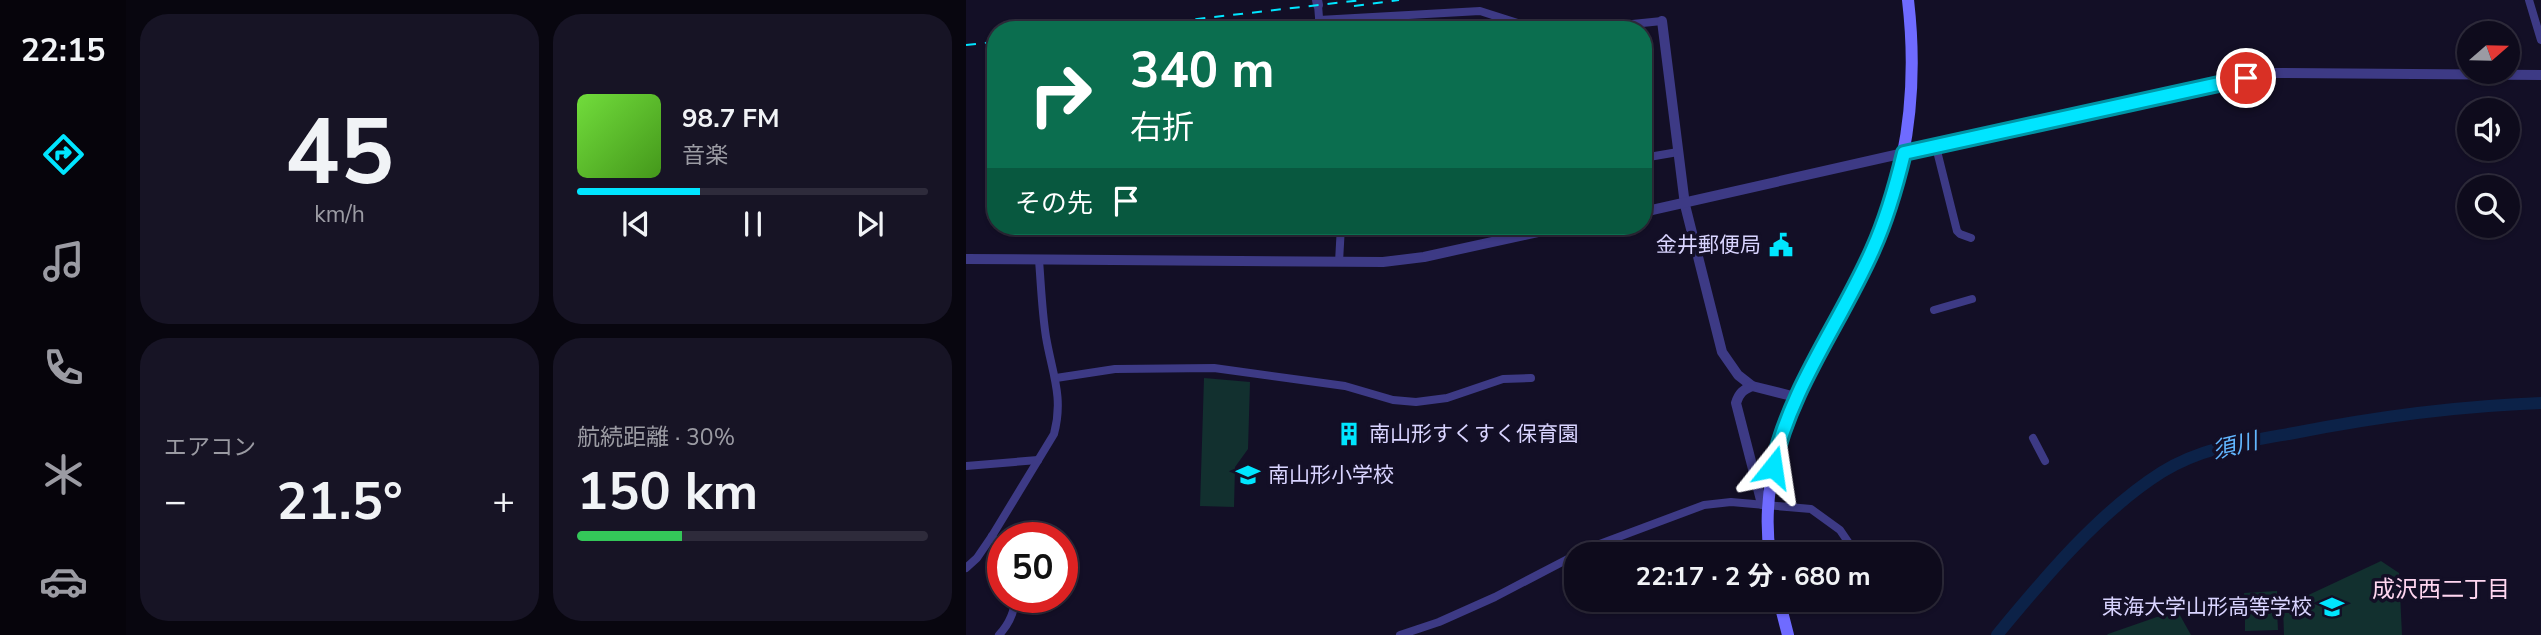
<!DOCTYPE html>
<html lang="ja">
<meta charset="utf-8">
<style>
:root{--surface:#0e0b1c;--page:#171425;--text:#f1f3f6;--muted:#9b9ba3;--line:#2e2b3b;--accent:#00e5ff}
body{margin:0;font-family:"Nunito Sans","Noto Sans JP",sans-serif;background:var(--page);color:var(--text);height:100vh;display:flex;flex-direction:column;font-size:26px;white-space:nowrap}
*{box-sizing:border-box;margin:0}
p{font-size:23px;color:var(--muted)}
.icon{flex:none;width:38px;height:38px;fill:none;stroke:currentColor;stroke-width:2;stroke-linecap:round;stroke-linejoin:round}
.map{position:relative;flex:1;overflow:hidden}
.side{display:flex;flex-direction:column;gap:14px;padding:14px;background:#08060f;width:840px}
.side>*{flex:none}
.banner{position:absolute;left:21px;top:21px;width:665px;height:214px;border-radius:28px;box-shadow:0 2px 5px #0004,0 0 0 2px var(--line);background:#0b6e4f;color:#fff;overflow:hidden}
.needle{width:46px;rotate:70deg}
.fabs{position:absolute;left:1491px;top:21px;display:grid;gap:14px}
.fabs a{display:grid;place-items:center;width:63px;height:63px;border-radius:50%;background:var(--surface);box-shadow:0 2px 5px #0004,0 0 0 2px var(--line);font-size:35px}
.speed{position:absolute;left:21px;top:522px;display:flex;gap:14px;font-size:35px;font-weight:700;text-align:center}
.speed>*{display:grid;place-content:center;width:91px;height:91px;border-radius:50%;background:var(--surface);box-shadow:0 2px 5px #0004,0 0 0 2px var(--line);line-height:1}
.speed .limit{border:10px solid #d22;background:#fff;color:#111}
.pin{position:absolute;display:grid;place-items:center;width:60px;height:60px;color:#fff;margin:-30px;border:4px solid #fff;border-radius:50%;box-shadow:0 2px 7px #0007}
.me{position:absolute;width:77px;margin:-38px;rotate:15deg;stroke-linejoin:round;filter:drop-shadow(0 0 5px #0008)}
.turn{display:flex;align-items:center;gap:24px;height:147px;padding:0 28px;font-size:32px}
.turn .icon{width:91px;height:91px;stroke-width:2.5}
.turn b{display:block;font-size:49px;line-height:60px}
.then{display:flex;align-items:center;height:66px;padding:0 28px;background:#0003;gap:14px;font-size:26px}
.big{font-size:52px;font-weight:700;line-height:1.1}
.side .tile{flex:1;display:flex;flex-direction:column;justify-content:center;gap:10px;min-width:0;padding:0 24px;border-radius:28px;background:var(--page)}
.side .dial{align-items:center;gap:0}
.dial b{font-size:91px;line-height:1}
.song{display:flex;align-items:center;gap:21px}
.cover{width:84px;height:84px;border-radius:10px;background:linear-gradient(135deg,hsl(100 70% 55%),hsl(100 70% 35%))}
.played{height:7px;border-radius:4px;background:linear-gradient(90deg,var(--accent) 35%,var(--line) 35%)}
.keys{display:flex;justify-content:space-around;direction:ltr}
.heat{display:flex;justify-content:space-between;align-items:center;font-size:38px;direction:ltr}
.charge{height:10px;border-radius:5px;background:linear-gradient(90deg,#34c759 30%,var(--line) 0)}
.side .tiles{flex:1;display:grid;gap:14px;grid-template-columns:repeat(2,1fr)}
.trip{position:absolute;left:598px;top:542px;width:378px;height:70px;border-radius:28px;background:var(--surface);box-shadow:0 2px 5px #0004,0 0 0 2px var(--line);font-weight:700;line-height:70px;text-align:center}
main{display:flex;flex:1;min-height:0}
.dock{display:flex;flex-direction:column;width:126px;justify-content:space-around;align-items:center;background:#06040b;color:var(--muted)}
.dock .icon{width:49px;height:49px}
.dock .active{color:var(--accent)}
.dock b{font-size:32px;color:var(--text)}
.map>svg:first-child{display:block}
.green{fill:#12302f}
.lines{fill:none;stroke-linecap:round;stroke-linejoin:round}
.river{stroke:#0c2248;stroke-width:12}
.minor{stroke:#3d3a85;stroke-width:8}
.tertiary{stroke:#3d3a85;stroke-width:10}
.secondary{stroke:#6f6bff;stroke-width:12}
.rail{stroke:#00e5ff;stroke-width:2;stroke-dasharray:10 9;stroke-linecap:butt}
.route-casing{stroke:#0095a6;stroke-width:18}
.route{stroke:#00e5ff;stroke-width:12}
.labels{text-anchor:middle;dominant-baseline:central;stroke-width:7;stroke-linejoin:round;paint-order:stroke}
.poi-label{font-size:21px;fill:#d9d4ff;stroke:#130f26;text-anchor:end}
.water-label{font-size:23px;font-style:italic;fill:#62b6ff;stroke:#130f26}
.neighbourhood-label{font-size:23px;fill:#ffd6f0;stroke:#130f26}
</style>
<main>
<nav class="dock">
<b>22:15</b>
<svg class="icon active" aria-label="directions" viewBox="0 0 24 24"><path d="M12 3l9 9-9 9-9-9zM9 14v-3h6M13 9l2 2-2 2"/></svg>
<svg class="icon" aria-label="music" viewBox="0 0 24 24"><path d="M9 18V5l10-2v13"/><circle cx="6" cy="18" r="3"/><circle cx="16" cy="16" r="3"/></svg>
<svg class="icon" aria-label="phone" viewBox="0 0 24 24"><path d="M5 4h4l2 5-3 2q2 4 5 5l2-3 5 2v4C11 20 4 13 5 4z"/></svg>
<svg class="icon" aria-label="climate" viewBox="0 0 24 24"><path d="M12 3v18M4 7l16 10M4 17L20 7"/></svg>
<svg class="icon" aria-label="car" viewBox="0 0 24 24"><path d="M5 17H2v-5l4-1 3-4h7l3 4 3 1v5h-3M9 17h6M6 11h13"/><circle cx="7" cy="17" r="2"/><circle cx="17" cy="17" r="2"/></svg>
</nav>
<section class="side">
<div class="tiles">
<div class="tile dial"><b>45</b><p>km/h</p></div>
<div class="tile">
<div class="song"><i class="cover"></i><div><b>98.7 FM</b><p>音楽</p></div></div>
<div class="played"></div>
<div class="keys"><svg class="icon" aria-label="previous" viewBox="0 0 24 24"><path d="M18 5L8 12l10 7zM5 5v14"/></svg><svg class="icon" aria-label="pause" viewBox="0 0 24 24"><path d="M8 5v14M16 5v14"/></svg><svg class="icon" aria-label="next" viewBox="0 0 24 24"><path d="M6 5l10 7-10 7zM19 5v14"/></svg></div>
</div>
<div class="tile"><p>エアコン</p>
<div class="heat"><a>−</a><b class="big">21.5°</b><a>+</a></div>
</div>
<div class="tile"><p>航続距離 · 30%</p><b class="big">150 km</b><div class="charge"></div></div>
</div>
</section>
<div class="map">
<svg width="1575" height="635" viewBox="0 0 1575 635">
<rect width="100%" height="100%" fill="#130f26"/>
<!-- green -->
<g class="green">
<path d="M238,378L284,382L282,449L269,467L268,507L234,506Z"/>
<path d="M1415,561L1433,573L1436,635H1318L1317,607Z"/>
<path d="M1311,591V610L1279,611L1278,593Z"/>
<path d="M1211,610L1225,635H1141L1142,634Z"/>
<path d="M1311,611L1312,630L1279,631V613Z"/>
</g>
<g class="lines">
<!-- river -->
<path class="river" d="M1031,635C1078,578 1134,511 1196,472C1236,447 1283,441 1328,433C1409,417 1492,406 1575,403"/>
<!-- minor -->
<g class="minor">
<path d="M1563,0L1575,40"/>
<path d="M352,5L354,30"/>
<path d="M353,20L514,11L573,30"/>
<path d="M607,30L696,21"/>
<path d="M970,147L991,231L994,234L1005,238"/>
<path d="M677,158L712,152"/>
<path d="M373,262L375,226"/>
<path d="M968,310L1006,299"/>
<path d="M90,378L149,369L248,368L379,386L427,400L450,402L481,398L537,379L565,378"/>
<path d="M1067,438L1079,461"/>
<path d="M0,466L72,460"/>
<path d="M26,536L37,554"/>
<path d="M0,568L11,558L26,536L88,434C98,397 86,373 80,337C76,312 75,285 73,260"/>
<path d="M913,600L914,603H921"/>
<path d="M33,635C43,624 49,612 49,597"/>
<path d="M434,635L473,622L529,597L623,548L738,505L765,502L845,509L874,530L891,555"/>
</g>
<!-- tertiary -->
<g class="tertiary">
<path d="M351,0L352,5"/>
<path d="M696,21L719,205L756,352L772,375L786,386L830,397"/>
<path d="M677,212L938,153L1043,132L1253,82L1307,73L1575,75"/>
<path d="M0,259L417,262L458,257L599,226"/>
<path d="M786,386C777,390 773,393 770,403L796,504"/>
</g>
<!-- secondary -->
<g class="secondary">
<path d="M804,555C787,437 863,350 907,249C942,170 952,85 942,0"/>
<path d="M813,600L822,635"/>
</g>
<!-- rail -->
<g class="rail">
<path d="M388,6L433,0"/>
<path d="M135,30L396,0"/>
<path d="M0,45L30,42"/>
</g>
</g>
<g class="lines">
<!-- route casing -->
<g class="route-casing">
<path id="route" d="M807,467C824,388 875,322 907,249C921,218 930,186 938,153L1280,78"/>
</g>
<!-- route -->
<use href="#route" class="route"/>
</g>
<!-- icons -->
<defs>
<g id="civic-bare" transform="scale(1.89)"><path d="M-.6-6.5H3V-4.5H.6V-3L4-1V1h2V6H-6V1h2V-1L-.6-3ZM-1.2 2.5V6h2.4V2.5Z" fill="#00e5ff" stroke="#130f26" stroke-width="2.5" paint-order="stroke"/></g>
<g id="building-bare" transform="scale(1.89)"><path d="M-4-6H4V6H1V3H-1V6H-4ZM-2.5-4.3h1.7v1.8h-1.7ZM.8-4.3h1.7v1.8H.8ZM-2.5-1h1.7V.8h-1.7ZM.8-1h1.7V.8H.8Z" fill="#00e5ff" stroke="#130f26" stroke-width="2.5" paint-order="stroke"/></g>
<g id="school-bare" transform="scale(1.89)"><path d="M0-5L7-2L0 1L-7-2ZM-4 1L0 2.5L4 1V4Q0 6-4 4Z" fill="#00e5ff" stroke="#130f26" stroke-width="2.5" paint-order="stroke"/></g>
</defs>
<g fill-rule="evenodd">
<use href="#civic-bare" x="815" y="245"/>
<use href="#building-bare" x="383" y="434"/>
<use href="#school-bare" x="282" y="475"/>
<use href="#school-bare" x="1366" y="607"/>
</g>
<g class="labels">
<!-- poi labels -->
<g class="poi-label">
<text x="795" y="245">金井郵便局</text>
<text x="403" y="434" text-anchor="start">南山形すくすく保育園</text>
<text x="302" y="475" text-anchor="start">南山形小学校</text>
<text x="1346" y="607">東海大学山形高等学校</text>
</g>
<!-- water labels -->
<g class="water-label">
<text transform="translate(1269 446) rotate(-14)">須川</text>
</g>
<!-- neighbourhood labels -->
<g class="neighbourhood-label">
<text x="1475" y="589">成沢西二丁目</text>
</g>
</g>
</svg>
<div class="fabs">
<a><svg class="needle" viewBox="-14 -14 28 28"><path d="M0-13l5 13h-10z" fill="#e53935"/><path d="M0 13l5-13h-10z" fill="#9b9ba3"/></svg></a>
<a><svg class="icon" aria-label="sound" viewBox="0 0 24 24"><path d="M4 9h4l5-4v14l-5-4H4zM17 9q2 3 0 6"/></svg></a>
<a><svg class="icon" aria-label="search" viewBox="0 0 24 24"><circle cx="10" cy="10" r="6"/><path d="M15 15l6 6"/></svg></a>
</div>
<div class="speed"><div class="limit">50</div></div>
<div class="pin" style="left:1280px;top:78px;background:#d93025"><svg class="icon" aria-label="arrive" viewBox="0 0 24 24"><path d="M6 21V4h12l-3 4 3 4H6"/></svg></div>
<svg class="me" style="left:807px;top:467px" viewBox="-20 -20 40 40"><path d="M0-17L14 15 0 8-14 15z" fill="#00e5ff" stroke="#fff" stroke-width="4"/></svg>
<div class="trip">22:17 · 2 分 · 680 m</div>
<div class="banner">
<div class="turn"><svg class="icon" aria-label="right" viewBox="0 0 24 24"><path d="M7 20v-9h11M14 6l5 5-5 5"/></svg><div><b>340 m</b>右折</div></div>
<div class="then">その先<svg class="icon" aria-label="arrive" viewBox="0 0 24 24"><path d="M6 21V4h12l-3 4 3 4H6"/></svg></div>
</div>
</div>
</main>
